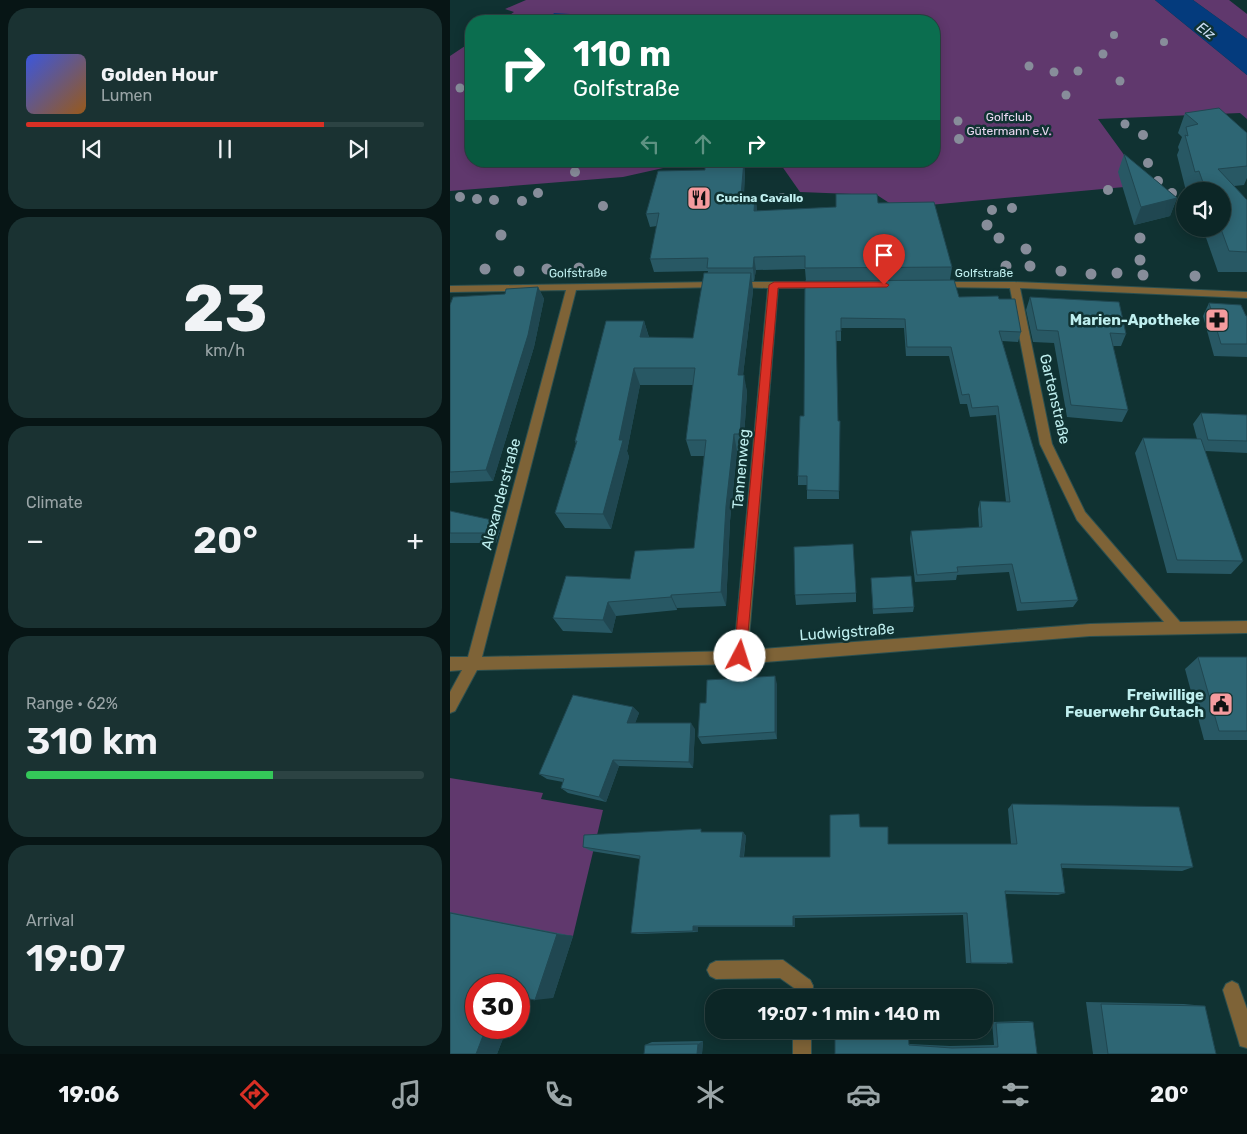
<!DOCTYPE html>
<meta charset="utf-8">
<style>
:root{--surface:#0c2626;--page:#1a3232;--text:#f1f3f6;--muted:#9aa5a7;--line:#2c4343;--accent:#d93025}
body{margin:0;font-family:Rubik,sans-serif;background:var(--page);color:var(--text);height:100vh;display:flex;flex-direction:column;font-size:19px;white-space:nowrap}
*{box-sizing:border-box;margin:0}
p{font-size:16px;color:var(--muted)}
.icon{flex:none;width:28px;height:28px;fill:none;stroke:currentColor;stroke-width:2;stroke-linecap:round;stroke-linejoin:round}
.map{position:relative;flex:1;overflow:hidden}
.details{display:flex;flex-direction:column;gap:8px;padding:8px;background:#071515;width:450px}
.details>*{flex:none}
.top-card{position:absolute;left:15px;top:15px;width:475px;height:152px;border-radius:20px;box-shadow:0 2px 12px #0003,0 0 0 1px var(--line);background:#0b6e4f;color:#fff;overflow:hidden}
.tools{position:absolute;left:726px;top:182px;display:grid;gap:10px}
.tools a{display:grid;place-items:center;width:55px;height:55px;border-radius:50%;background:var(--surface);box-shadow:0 2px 12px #0003,0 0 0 1px var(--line);font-size:25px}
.speed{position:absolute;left:15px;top:974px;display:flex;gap:10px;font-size:25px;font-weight:700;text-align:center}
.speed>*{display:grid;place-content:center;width:65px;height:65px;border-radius:50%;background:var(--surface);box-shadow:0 2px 12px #0003,0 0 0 1px var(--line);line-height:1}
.speed .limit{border:8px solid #d22;background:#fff;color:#111}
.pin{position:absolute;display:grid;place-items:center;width:42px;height:42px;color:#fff;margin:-51px -21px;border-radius:50% 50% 50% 0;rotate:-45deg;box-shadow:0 0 5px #0007}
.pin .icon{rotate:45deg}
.me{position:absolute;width:55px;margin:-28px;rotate:5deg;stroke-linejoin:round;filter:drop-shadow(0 0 4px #0008)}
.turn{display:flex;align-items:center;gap:18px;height:105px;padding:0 25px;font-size:22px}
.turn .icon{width:65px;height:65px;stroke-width:2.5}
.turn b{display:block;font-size:35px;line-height:42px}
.lanes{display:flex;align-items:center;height:48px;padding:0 25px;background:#0003;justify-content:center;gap:25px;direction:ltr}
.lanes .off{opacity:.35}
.big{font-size:38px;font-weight:600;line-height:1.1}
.details .card{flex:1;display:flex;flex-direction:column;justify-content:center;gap:8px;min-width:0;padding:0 18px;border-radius:20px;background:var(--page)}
.details .dial{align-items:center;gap:0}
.dial b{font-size:65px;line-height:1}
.song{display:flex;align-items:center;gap:15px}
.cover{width:60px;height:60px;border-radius:8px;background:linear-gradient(135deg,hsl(230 70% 55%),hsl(30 70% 35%))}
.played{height:5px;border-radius:2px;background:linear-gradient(90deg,var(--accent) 75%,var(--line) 75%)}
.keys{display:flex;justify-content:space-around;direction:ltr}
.heat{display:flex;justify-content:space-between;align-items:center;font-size:28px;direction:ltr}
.charge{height:8px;border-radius:4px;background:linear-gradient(90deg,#34c759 62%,var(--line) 0)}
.trip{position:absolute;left:255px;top:989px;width:288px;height:50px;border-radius:20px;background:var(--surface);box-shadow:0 2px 12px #0003,0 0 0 1px var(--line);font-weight:600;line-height:50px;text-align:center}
.menu{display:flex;height:80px;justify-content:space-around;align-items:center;background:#050f0f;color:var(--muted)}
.menu .icon{width:35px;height:35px}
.menu .on{color:var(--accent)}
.menu b{font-size:22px;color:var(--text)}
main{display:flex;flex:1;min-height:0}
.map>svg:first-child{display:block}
.green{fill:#60386d}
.water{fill:#043b7d}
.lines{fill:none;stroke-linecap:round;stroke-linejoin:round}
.stream{fill:#043b7d;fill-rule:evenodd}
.service-casing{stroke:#2c5050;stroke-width:2}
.minor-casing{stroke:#2c5050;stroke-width:2}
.service{fill:#7e6337;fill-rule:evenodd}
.minor{fill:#7e6337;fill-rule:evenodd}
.tree{fill:#878d9a}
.wall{fill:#285864}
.shaded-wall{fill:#204751}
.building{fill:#2e6674;stroke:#204751}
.route{fill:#d93025;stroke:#8d1f18}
.labels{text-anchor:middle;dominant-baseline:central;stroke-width:5;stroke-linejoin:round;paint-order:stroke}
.far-park-label{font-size:12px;fill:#e9d8f0;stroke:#103232}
.far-poi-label{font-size:12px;font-weight:bold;fill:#bfefef;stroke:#103232;text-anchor:start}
.far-street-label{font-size:12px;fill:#bfefef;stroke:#103232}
.far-water-label{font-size:14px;font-style:italic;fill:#cfe0f7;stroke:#103232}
.poi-label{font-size:15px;font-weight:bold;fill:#bfefef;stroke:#103232;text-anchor:end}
.street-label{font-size:15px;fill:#bfefef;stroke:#103232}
</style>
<main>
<section class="details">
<div class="card">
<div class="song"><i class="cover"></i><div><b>Golden Hour</b><p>Lumen</p></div></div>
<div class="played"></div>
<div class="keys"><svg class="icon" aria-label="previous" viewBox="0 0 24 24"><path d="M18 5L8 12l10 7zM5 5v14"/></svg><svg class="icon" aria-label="pause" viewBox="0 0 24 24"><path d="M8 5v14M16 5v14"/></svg><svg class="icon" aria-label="next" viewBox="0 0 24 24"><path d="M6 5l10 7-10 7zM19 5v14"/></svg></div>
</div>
<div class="card dial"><b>23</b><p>km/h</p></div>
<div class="card"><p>Climate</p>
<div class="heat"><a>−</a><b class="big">20°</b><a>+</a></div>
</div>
<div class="card"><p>Range · 62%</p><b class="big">310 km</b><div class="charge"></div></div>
<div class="card"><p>Arrival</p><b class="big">19:07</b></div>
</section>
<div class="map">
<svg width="797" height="1054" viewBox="0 0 797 1054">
<rect width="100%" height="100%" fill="#103232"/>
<!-- green -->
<g class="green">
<path d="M76,0H705L797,75V119L790,113L648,119L696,185L447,208L427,195L350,192L329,162L231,164L173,177L0,191V56L21,42V161H484V21H51L64,12L55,9Z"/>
<path d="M743,0H779L797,14V39Z"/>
<path d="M0,778L93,793L91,799L153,810L123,936L0,919Z"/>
</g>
<!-- water -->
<path class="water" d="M705,0H743L797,39V75Z"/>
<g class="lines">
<!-- stream -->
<g class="stream">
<path d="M104,13L120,14L128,21H122L117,17L102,16Z"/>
<path d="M93,15L95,18L86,21H79Z"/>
<path d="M171,19H191L194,21H168Z"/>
</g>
<!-- service casing -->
<g class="service-casing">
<path id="service" d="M333,960L360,980L363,986L360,992L354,995L330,978L266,979L260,976L257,970L260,964L266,961Z"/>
</g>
<!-- minor casing -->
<g class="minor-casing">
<g id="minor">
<path d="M267,282L272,285L270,287L126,290L32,657L284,651L318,288L284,287L282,285L287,282H372L377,285L372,288H328L298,650L640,624L714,622L627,520L590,444L560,288L487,287V283L490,282H564L797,292V298L570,288L602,444L635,512L730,622L797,621V633L640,636L290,664L27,670L5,711L0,713V692L12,670L0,671V657H18L116,290L0,292V286Z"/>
<path d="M354,977L360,980L363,986L362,998H344L348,980Z"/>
<path d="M782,981L788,984L797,1009V1048L790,1046L788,1039L773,990L776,984Z"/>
<rect x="343" y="1030" width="18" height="24"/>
</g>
</g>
<!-- service -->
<use href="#service" class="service"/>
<!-- minor -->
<use href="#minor" class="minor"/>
</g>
<!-- trees -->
<g class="tree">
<circle cx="664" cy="35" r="4"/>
<circle cx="714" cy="42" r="4"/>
<circle cx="653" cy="54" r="4.5"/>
<circle cx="579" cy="66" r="4.5"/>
<circle cx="628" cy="71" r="4.5"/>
<circle cx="604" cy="72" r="4.5"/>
<circle cx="670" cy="81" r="4.5"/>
<circle cx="10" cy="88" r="4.5"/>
<circle cx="616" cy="95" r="4.5"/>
<circle cx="508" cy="121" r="4.5"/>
<circle cx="675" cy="124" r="4.5"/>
<circle cx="693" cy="135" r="5"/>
<circle cx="509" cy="139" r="5"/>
<circle cx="698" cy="163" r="5"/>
<circle cx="125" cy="172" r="5"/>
<circle cx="708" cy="181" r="5"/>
<circle cx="658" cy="190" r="5"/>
<circle cx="88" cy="193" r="5"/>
<circle cx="722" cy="193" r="5"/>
<circle cx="10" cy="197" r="5"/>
<circle cx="313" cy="198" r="5"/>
<circle cx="332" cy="198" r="5"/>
<circle cx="27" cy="199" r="5"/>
<circle cx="44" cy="200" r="5"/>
<circle cx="72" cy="201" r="5"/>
<circle cx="153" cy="206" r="5"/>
<circle cx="562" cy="208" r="5"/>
<circle cx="542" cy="210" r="5"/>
<circle cx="537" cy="225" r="5.5"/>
<circle cx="51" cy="235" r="5.5"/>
<circle cx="549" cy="238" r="5.5"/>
<circle cx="690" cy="238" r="5.5"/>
<circle cx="576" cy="249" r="5.5"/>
<circle cx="690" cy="260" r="5.5"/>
<circle cx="556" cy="266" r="5.5"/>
<circle cx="580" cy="266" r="5.5"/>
<circle cx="129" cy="268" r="5.5"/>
<circle cx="35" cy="269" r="5.5"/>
<circle cx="97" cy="269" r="5.5"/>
<circle cx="69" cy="271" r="5.5"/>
<circle cx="611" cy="271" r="5.5"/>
<circle cx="667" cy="273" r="5.5"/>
<circle cx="641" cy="274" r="5.5"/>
<circle cx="693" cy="275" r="5.5"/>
<circle cx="745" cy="276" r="5.5"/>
</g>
<!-- wall -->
<g class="wall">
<path d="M735,113L797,133V178L794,185L784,186L797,200V272H768L753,229H772V191H736L727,155L729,150L728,147L732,137L728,133Z"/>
<path d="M674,154L727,198L720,216L684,225L668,172Z"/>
<path d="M295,171L294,195H305L307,211L386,207L428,203L502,267L500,280L356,281L355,269L306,270L304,281H302L303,291L293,375L297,392L293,451H287L280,521L276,606L227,608V610L166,616L162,633L113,631L103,618L180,579L244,548L254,456H241L236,440L243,385H190L177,451L179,457L161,529L115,528L105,513L126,444L125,441L194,321L199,337L243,338L258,271L204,272L200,259L207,226L200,227L196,214Z"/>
<path d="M355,281L509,297L549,299L571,332L568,342L552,341L628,600L623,607L567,611L559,572L507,575L506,580L465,582L460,539L461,531L529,528L528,509L530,501L556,502L546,415L520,417L517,404H510L499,356H456L454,328H391V341H386L389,499H357V485H348V476L354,416Z"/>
<path d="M88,287L94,299L84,347L43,481L0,483V305Z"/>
<path d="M580,297L676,334L671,346H663L678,410L672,422L617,417L604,343L583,342L576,310Z"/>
<path d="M759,303L797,316V357L764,356L753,316Z"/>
<path d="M751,413L797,415V453L755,451L793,561L781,574L717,573L685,453L693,438L747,439L743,424Z"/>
<path d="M0,511L50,530L46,543H0Z"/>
<path d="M421,578L464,607L463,612L423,614Z"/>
<path d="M406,593V602L346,605L345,595Z"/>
<path d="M748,657H797V740H754L735,669Z"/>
<path d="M327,684V739L252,744L248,737L256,703Z"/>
<path d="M183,707L189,713L185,723L245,729L243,768L169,766L156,802L118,793L111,788L113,782L97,779L89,774Z"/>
<path d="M562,804L743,867L732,871L612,868L615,893L608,895L556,894L557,964L516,963L513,915L345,918V927H248V932L188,934L181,933L190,859L141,851L133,847L253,832H293L296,836L294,857H380L410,827L438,844H561L558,809Z"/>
<path d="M0,912L123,936L103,998L69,985L26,1028H57L47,1054H0Z"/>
<path d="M636,1002L734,1004L755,1006L766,1054H643Z"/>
<path d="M578,1021L583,1022L587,1054H385L459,1044L500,1046L544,1045L542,1022Z"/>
<path d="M253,1041L252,1054L195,1045L202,1042Z"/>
</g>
<!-- shaded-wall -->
<g class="shaded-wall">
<path d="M294,161L295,171L293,208L291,195Z"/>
<path d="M305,195L307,208L306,224L304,211Z"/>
<path d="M727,198L720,216L684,225L691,207Z"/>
<path d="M304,257L306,270L304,281L303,268Z"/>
<path d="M301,273L303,291L291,392L288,375Z"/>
<path d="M88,287L94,299L84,347L43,481L36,470Z"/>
<path d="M194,321L199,338L190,337Z"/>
<path d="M184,368L190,385L177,451L179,457L161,529L153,514Z"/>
<path d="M294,375L297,392L293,451L290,434Z"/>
<path d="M284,434L287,451L280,521L276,606L271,592L276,506Z"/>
<path d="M42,520L50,530L46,543L38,533Z"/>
<path d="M221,595L227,608V610L221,597Z"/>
<path d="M158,602L166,616L162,633L153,620Z"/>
<path d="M325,676L327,684V739L325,732Z"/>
<path d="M183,707L189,713L183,729L177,723Z"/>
<path d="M241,723L245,729L243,768L239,762Z"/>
<path d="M163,760L169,766L156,802L149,797Z"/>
<path d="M293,832L296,836L293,860L290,857Z"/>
<path d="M343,916L345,918V927L343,926Z"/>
<path d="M243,926L248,927V932L243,931Z"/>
<path d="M107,934L123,936L103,998L85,1000Z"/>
<path d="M36,1028H57L47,1054H26Z"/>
<path d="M253,1041L252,1054H247L248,1044Z"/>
</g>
<!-- building -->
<g class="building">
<path d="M769,108L797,133V166L768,169L797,200V252L779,251L771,229H772V191H756L749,171L745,172L735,135L738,136L736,127L748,124L735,113Z"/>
<path d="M674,154L727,198L691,207Z"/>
<path d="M255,161H294L291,195H305L304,211L386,207V194H427L428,203L484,202L502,267L355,268V256L304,257L303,268H257L258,258L200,259L209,213L196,214L208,171L255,170Z"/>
<path d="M254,273H301L288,375H294L290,434H284L276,506L271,592L221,595V597L158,602L153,620L103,618L116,576L180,579L185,551L244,548L256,440H236L245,368H184L169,440H173L153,514L105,513L127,441H125L156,321H194L190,337L243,338Z"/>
<path d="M504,280L509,297L548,296L549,299H565L571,332L549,331L628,600L571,603L562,564L507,567L508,572L467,575L461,531L532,527L530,501L560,502L548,406L522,408L519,394L512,395L501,347H457L455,319L391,318V331H386L388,421H390L389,491L357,490V476H348L350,416H354L355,281Z"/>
<path d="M88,287L78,335L36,470L0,472V305L3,297L55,294L56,289Z"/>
<path d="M580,297L669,302L676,334L660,333L678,410L621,405L608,331L587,330Z"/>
<path d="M759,303L791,305L796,316H797V344H771Z"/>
<path d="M751,413L797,415V441L758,440Z"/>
<path d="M693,438L751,439L793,561L727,560Z"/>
<path d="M0,511L42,520L38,533H0Z"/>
<path d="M403,544L406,593L345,595L344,547Z"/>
<path d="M461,576L464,607L423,609L421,578Z"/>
<path d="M748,657H797V731H769Z"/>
<path d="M325,676V732L248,737L250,703H256L257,680Z"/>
<path d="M123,695L183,707L177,723H241L239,762L163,760L149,797L111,788L114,779L89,774Z"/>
<path d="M562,804L729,807L743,867L611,864L615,893L555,891L563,963H521L517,913L343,916V926H243V931L181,933L190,856L133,847L134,835L251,829V832H293L290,857H380V815L409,814L410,827H438V844H567Z"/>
<path d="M0,913L107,934L85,1000L69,997V985H26V1028H36L26,1054H0Z"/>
<path d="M651,1004L755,1006L766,1054H658Z"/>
<path d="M583,1022L587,1054H385V1030H458L459,1045L502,1048L548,1047L546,1023Z"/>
<path d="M248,1044L247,1054H194L195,1045Z"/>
</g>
<!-- route -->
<path class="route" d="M434,282L439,285L437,287L328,288L296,656L295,661L290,663L285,661L284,656L319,285L324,282Z"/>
<!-- icons -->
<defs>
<g id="restaurant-square" transform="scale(1.25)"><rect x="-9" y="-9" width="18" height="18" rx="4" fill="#f59b9e" stroke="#103232"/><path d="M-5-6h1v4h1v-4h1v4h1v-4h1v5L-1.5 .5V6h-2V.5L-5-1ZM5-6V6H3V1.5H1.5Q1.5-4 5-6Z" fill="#111"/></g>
<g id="pharmacy-square" transform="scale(1.25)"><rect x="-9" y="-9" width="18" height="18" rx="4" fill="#f59b9e" stroke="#103232"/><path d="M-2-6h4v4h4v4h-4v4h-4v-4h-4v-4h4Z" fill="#111"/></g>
<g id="civic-square" transform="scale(1.25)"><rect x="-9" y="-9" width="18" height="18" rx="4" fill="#f59b9e" stroke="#103232"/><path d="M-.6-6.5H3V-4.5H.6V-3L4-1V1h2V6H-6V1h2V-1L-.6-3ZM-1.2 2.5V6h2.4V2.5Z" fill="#111"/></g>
</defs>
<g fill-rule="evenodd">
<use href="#restaurant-square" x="249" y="198"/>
<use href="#pharmacy-square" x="767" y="320"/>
<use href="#civic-square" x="771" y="704"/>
</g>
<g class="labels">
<!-- far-park labels -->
<g class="far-park-label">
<text x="559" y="117">Golfclub<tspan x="559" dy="14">Gütermann e.V.</tspan></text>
</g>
<!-- far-poi labels -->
<g class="far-poi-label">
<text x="266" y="198">Cucina Cavallo</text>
</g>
<!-- far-street labels -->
<g class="far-street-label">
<text transform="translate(128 273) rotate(-1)">Golfstraße</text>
<text x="534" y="273">Golfstraße</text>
</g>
<!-- far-water labels -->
<g class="far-water-label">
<text transform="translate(756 31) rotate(37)">Elz</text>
</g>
<!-- poi labels -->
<g class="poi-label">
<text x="750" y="320">Marien-Apotheke</text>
<text x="754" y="695">Freiwillige<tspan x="754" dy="17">Feuerwehr Gutach</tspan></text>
</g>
<!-- street labels -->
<g class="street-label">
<text transform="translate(605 399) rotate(77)">Gartenstraße</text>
<text transform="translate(291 469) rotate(-85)">Tannenweg</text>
<text transform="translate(51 494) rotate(-75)">Alexanderstraße</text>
<text transform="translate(397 632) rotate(-4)">Ludwigstraße</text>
</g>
</g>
</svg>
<div class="tools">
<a><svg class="icon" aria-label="sound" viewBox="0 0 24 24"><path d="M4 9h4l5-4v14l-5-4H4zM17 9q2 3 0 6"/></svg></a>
</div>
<div class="speed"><div class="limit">30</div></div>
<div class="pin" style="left:434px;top:285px;background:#d93025"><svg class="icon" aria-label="arrive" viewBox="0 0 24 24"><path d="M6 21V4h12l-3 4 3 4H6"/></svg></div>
<svg class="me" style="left:290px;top:656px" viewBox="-20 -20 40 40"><circle r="19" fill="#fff"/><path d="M0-13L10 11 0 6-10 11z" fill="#d93025"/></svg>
<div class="trip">19:07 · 1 min · 140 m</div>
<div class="top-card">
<div class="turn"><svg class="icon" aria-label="right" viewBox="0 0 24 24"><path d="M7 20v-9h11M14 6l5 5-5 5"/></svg><div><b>110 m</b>Golfstraße</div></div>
<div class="lanes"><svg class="icon off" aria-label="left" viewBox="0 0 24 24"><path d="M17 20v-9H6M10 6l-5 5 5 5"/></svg><svg class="icon off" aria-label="ahead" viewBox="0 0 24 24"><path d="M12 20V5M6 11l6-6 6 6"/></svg><svg class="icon" aria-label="right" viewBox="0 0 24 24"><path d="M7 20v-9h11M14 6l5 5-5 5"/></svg></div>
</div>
</div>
</main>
<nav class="menu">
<b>19:06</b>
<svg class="icon on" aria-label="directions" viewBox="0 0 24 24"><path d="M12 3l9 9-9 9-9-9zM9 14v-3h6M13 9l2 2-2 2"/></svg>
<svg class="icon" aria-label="music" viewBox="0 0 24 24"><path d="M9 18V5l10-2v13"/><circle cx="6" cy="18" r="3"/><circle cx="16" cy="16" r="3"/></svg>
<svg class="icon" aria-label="phone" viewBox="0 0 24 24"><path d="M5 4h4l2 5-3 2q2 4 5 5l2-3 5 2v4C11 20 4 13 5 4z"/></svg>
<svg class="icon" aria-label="climate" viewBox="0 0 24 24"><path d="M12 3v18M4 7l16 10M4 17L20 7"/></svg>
<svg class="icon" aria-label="car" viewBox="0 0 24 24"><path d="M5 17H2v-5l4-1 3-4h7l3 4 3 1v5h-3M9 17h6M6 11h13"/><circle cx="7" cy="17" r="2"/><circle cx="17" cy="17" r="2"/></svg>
<svg class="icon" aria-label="filters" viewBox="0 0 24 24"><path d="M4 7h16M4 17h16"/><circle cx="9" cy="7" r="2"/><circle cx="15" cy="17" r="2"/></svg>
<b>20°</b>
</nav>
